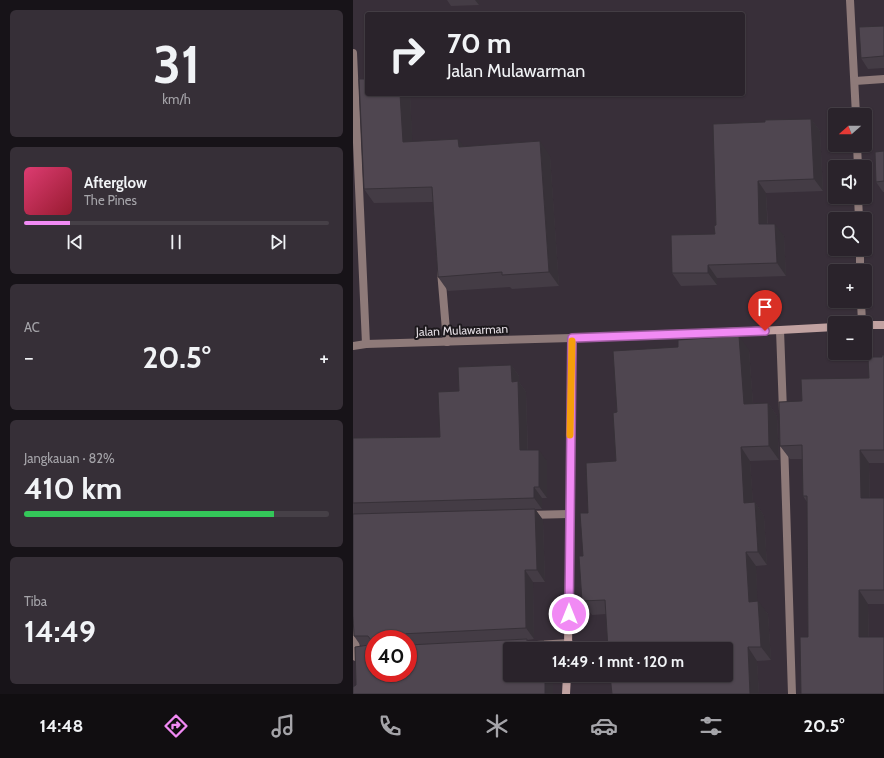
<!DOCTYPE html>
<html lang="id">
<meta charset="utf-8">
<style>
:root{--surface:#2a232b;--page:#362f37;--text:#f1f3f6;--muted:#a5a4a9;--line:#464047;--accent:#f18af4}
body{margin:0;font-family:Cabin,sans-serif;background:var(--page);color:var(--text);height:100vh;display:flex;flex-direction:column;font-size:15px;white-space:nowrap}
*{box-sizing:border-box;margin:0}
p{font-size:13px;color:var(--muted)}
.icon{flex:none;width:22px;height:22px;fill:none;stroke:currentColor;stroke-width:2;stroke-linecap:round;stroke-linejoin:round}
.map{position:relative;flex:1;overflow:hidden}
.drawer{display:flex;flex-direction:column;gap:10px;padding:10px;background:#171318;width:353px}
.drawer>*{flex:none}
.top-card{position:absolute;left:12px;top:12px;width:380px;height:84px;border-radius:4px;box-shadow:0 1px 3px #0004,0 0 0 1px var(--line);background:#2a232b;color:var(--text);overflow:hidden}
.needle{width:26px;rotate:249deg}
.buttons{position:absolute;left:475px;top:108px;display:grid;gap:8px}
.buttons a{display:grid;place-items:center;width:44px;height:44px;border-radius:4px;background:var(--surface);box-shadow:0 1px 3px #0004,0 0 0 1px var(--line);font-size:20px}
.speed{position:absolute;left:12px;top:630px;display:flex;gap:8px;font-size:20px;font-weight:700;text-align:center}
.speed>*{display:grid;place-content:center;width:52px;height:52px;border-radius:50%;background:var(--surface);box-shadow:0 1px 3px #0004,0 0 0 1px var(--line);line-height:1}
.speed .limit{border:6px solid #d22;background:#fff;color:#111}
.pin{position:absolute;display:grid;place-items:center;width:34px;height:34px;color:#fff;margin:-41px -17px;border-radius:50% 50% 50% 0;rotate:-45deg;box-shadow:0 0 4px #0007}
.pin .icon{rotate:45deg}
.me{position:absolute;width:44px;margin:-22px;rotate:0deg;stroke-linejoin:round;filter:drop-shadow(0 0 3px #0008)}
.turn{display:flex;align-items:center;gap:14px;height:84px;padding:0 16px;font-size:18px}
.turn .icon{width:52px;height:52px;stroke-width:2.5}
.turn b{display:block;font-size:28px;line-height:34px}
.big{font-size:30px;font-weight:800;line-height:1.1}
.drawer .card{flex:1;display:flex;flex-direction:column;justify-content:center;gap:6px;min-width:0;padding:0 14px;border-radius:6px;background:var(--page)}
.drawer .dial{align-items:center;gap:0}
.dial b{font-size:52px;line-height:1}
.song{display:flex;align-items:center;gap:12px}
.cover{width:48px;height:48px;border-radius:6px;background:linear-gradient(135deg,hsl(340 70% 55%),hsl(350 70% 35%))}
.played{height:4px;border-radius:2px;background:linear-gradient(90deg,var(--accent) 15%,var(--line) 15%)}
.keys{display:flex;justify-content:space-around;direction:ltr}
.heat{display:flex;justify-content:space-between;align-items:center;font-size:22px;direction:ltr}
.charge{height:6px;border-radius:3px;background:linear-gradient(90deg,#34c759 82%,var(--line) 0)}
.trip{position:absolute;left:150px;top:642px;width:230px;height:40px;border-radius:4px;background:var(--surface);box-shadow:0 1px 3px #0004,0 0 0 1px var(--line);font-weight:800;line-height:40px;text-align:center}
.menu{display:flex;height:64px;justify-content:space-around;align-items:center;background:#110e11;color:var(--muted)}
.menu .icon{width:28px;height:28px}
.menu .selected{color:var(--accent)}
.menu b{font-size:18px;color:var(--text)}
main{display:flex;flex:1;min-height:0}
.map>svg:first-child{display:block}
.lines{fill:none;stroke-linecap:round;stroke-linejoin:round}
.street{stroke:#8e7a79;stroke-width:8}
.secondary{stroke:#c1a2a1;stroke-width:8}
.wall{fill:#443c45;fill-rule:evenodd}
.shaded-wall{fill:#373138}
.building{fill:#4f4650;stroke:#373138}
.route-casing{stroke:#9d5a9f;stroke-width:10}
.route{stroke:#f18af4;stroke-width:7}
.slow{stroke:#f59e0b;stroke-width:7}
.labels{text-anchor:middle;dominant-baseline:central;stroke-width:4;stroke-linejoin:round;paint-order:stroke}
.street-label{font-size:12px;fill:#e1dbe1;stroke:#1d191d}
</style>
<main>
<section class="drawer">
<div class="card dial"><b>31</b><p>km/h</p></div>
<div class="card">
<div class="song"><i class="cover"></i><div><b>Afterglow</b><p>The Pines</p></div></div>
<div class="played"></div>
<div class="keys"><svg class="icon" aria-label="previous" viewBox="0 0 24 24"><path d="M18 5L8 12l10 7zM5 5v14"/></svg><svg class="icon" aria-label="pause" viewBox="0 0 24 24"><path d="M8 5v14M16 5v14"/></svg><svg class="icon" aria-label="next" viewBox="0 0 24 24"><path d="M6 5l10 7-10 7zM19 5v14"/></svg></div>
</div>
<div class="card"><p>AC</p>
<div class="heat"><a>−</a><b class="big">20.5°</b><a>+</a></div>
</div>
<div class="card"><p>Jangkauan · 82%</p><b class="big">410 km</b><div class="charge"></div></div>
<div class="card"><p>Tiba</p><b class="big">14:49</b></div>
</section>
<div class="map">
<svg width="531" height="694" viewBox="0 0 531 694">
<rect width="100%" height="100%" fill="#382f39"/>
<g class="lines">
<!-- street -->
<g class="street">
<path d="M497,0L503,115"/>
<path d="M0,53L13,344"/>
<path d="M502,81L531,79"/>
<path d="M504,145L505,167"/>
<path d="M505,197L506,219"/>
<path d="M507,249V271"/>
<path d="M88,271L94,342"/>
<path d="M508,301L509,323"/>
<path d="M427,330L430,411"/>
<path d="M0,346L13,344L219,338"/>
<path d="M431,441L439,694"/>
<path d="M175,515L216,514"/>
<path d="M2,627L3,657"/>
<path d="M184,645L216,643"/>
</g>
<!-- secondary -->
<g class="secondary">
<path d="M512,325H531"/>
<path d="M215,649L219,338L427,330L482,327"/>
<path d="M213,694L214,675"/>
</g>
</g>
<!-- wall -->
<g class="wall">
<path d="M94,0H126V5L98,6Z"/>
<path d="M531,26V68L515,69L508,58Z"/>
<path d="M57,94L59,141L197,156L206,286L159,289L157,287L95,291L85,277L80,202L21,203L11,189Z"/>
<path d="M458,119L467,131L470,191L413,193L415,224L431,236L433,276L364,278V285L328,286L319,273L362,234L363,225L412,122Z"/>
<path d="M531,151V192H530L523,182Z"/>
<path d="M396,350L400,403H415L424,416L426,460L397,461L400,503L402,502L411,516L414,565L403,566L404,601L415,614L418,660L404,661L406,694H259L373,675L253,614L239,615L229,601L230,556L235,513L263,461L264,412Z"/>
<path d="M531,355V463H516L517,498H531V604H515L516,637H455L454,502L450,496V459H437L427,446L449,401L516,378Z"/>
<path d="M158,365L166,376V382L173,392L175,450L194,461V498H189V509H182L190,520L192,582H180L181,639L174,640L176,642L191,641L196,649H157L200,675V694H0V683V687L3,685V682L8,646L1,636L0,616V438L87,437L106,391ZM21,639H55V673Z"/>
</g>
<!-- shaded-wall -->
<g class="shaded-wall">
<path d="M122,0H126V5Z"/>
<path d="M47,94H57L60,156L50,142Z"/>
<path d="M458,119L467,131L470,191L461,179Z"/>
<path d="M105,139L116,153L106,147Z"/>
<path d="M187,141L197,156L206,286L196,272Z"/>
<path d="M405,181L413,193L415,237L406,224Z"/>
<path d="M422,224L431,236L433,276L424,263Z"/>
<path d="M355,265L364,278V285L355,273Z"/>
<path d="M386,336L396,350L401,417L391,404Z"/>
<path d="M158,365L166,376V382L173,392L175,462L167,450L159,382Z"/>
<path d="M415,403L424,416L426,460L416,446Z"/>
<path d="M388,447L397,461L401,516L391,503Z"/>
<path d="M186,450L194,461V498L186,487Z"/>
<path d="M507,450L516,463L517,511L508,498Z"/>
<path d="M181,487L189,498V509L181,498Z"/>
<path d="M402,502L411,516L414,565L405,552Z"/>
<path d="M182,509L190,520L192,582L184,570Z"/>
<path d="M393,552L403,566L405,615L396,602Z"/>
<path d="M172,570L180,582L181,639L173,628Z"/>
<path d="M506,590L515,604L516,650L506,637Z"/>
<path d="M405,601L415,614L418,660L408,647Z"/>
<path d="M44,635L46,639H42Z"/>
<path d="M191,641L196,649H191Z"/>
<path d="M395,647L404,661L406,694H397Z"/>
<rect x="192" y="675" width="8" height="19"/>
</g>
<!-- building -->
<g class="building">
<path d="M531,26V56L508,58L506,27Z"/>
<path d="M6,79H14V94H47L50,142L105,139L106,147L187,141L196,272L149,275V272L85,277L79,187L11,189Z"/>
<path d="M458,119L461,179L405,181L406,224H422L424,263L355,265V273H319L318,235L362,234L361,226L363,225L360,124L412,122V120Z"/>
<path d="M531,151V181L523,182L522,152Z"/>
<path d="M386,336L391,404L415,403L416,446L388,447L391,503L402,502L405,552H393L396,602L405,601L408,647H395L397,694H259L257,675H373V649H255L252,600L229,601L226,556H230L227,513H235L233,463L263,461L260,413L264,412L260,351L325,347V340Z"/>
<path d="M529,355H531V450H507L508,498H531V590H506V637H531V694H448L447,637H455L454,496H450L449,445L427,446L426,402L449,401L448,379L516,378L515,357H529Z"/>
<path d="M158,365L159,382L165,381L167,450H186V487H181V498L0,503V438L87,437L85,392L106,391L105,367Z"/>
<path d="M182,509L184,570H172L173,628L47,634L44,635L42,639H21V673H55V645L174,639V642L191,641V649H157V675H192V694H0V687L3,685V682L2,647L16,645L18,640L15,636H1L0,616V514Z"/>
</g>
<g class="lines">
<!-- route casing -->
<g class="route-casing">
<path id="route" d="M216,614L219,338L412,331"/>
</g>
<!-- route -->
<use href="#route" class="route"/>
<!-- slow -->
<path class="slow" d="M217,435L219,341"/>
</g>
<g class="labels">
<!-- street labels -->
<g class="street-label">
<text transform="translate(109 330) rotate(-2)">Jalan Mulawarman</text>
</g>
</g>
</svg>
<div class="buttons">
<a><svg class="needle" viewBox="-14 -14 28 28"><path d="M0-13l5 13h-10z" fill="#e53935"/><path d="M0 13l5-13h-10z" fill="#a5a4a9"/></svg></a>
<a><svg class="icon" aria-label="sound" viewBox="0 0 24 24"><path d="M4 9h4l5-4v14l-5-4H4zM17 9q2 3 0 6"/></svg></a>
<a><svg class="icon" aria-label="search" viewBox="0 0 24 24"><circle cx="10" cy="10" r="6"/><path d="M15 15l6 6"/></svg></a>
<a>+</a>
<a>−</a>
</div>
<div class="speed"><div class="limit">40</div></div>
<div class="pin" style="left:412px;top:331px;background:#d93025"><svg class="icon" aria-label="arrive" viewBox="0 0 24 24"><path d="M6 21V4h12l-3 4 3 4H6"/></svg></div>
<svg class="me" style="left:216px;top:614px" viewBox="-20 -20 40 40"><circle r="17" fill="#f18af4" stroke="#fff" stroke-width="3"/><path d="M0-11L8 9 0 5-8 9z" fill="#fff"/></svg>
<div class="trip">14:49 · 1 mnt · 120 m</div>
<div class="top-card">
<div class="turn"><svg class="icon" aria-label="right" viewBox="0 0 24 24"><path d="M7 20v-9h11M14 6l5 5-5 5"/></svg><div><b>70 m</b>Jalan Mulawarman</div></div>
</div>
</div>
</main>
<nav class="menu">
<b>14:48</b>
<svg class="icon selected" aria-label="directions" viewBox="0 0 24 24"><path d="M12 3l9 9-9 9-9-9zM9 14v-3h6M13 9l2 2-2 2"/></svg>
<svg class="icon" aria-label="music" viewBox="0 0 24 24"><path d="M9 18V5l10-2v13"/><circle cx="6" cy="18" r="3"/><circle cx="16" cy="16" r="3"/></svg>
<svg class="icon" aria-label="phone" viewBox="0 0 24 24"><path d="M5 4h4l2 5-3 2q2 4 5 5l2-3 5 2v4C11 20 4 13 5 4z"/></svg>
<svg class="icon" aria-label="climate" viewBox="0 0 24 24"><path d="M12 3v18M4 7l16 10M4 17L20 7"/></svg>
<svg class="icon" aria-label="car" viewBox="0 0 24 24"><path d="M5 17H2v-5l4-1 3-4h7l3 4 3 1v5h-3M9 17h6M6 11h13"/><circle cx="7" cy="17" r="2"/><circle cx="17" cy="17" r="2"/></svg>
<svg class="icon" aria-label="filters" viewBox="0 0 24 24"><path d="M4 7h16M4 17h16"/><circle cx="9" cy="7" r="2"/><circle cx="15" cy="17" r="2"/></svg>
<b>20.5°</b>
</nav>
